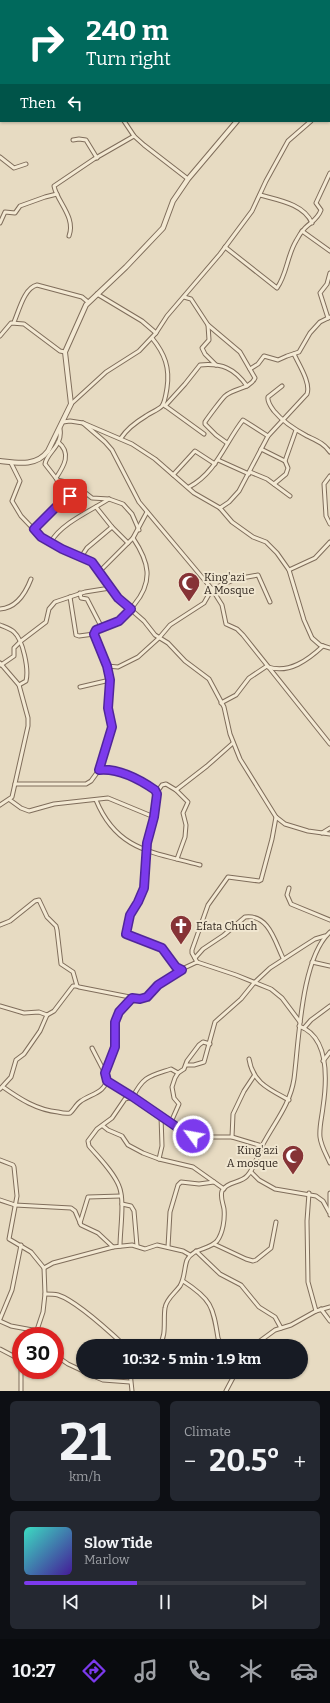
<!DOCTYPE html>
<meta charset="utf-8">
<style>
:root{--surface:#171b24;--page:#242831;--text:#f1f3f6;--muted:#9ea1a6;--line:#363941;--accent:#7c3aed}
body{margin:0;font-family:Bitter,serif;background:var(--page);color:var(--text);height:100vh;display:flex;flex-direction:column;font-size:15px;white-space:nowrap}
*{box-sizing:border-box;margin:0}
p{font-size:13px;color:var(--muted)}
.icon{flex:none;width:22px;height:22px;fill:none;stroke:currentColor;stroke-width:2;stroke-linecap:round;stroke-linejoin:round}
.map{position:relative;height:1391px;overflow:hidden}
.details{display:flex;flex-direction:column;gap:10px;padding:10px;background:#0d0f14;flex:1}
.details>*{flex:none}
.guide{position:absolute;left:0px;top:0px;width:330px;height:122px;box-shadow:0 1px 3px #0004;background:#00695c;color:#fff;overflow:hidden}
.speed{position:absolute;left:12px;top:1327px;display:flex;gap:8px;font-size:20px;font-weight:700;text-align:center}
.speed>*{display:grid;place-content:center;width:52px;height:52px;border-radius:50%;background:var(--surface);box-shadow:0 1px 3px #0004;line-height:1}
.speed .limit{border:6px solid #d22;background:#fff;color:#111}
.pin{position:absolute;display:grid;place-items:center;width:34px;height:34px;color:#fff;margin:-17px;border-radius:8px;box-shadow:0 2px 6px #0006}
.me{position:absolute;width:44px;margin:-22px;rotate:302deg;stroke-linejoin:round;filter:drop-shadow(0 0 3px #0008)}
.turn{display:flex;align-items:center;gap:14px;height:84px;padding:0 20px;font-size:18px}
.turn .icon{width:52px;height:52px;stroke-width:2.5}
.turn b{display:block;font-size:28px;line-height:34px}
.then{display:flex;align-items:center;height:38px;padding:0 20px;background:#0003;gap:8px;font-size:15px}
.big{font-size:30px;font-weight:700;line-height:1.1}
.details .tile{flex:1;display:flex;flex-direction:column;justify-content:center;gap:6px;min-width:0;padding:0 14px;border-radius:6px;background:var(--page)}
.details .dial{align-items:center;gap:0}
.dial b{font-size:52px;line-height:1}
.song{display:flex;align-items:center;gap:12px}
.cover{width:48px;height:48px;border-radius:6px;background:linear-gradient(135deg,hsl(170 70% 55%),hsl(260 70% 35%))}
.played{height:4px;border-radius:2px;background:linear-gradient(90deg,var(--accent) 40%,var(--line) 40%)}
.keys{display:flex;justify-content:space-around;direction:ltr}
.heat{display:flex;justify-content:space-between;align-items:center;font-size:22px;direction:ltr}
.details .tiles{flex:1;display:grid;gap:10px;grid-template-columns:1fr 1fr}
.tile:last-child{grid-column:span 2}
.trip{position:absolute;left:76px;top:1339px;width:232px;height:40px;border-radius:20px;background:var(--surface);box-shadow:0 1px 3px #0004;font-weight:700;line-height:40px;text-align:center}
.dock{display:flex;height:64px;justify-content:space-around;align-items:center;background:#090b0e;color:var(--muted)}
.dock .icon{width:28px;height:28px}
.dock .selected{color:var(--accent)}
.dock b{font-size:18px;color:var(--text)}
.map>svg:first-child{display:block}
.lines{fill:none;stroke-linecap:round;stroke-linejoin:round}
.minor-casing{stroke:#7f6d5b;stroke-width:5}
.tertiary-casing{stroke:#7f6d5b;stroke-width:6}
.minor{stroke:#f3e9d3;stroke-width:3}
.tertiary{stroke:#f3e9d3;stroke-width:4}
.route-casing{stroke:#51269a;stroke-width:10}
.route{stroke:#7c3aed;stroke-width:7}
.labels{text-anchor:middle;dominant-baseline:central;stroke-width:4;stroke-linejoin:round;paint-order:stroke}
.poi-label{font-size:11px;fill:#30261e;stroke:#f0e6d0;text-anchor:start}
</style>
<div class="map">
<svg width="330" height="1391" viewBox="0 0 330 1391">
<rect width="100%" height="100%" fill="#e7dbc2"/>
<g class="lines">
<!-- minor casing -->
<g class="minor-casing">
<g id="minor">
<path d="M47,0L49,1"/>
<path d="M269,0V1"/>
<path d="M5,1V0"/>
<path d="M43,1V0"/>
<path d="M77,1V0"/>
<path d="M153,1L154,0"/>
<path d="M199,1L200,0"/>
<path d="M235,1V0"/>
<path d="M259,1L260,0"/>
<path d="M0,16H1"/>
<path d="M0,47L1,44"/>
<path d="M329,106H330"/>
<path d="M124,121L134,136L144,145L188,179"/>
<path d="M73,140L79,139L86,140L97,158"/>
<path d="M0,157L14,168L26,164"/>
<path d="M260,195C278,200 304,204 312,223"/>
<path d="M0,223L5,212L15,213L20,206L45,197L57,194"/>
<path d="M302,231L330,251"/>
<path d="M69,236C76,217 57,202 54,186L94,159L134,136"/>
<path d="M225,247L277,288C287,274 287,256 296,241C298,237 301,232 305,228C311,222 318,219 321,210L316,203L330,173"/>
<path d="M97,294L142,321L156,333"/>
<path d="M184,297L191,299L208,325L240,352L255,378C250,389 234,388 225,396C221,400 209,416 205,422V424L216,435L227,443"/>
<path d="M328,318L320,293L327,284L330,273"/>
<path d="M14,322C19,311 24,288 37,285L82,297L88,302"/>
<path d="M208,325L209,340L202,348L205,354L216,365"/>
<path d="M0,336L11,323L24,324L60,351L65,352"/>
<path d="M250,369L258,364L264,356L278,360L287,356L299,352L310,333L320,322L330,317"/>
<path d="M282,386L268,397C267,402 271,407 274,411C283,422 294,429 307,436C315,440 324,443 330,452"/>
<path d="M71,404L106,372L139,351L156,333L167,316L220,254L252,211L266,181L288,141L311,121"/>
<path d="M164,405L204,434"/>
<path d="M165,406L185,384L200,365C222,363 234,368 247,386"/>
<path d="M63,422L70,421L83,423L132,444L155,459L194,493L220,508L232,522L253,537L266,542L277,553L289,570L304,620L312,638L320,645L330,648"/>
<path d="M83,423L105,442L112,450L139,502L212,589L222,605L226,624L237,629L243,635L330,744"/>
<path d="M121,438C127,429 136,422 146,416C150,413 158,410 162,406C165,402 166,394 167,388C170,368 165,354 152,338"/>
<path d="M261,449L285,461L288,468L286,474L274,484"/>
<path d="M218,460L249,474"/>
<path d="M285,461L296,430"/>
<path d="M11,463L20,481L12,501L21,516L41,537L70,553L93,562L120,600L144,621L155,635L168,643L185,661L209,679L224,707L230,734L240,759L276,817L285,824L308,831L330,834"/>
<path d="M250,472L267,479L290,496"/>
<path d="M173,475L195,451L215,464"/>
<path d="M330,476L324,484L326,516L330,524"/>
<path d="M56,478C64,466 72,453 58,442"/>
<path d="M57,480L66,482L75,490L83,491L92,498L109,499L123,504L132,514L139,530"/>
<path d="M189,487C216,473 225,443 243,420L268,436"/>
<path d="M96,507L112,527L128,543"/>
<path d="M220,508L229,502L239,491L268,436L307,394C311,383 299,365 294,354"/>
<path d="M34,529L56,507L70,497L69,495L45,464C47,452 63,446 60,429"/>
<path d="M51,542C60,524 92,510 109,499"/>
<path d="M81,557L87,548L112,527"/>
<path d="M289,570L315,558L330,542"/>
<path d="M100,571L133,538L147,512"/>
<path d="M80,593L81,598L87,599L102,628"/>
<path d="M70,597L76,635L79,636L94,634"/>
<path d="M0,609C17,608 26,592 31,579"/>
<path d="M0,625C5,627 11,629 14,632C23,640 29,669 26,681L19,685"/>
<path d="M0,663L19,685L28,718V726L12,797L0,805"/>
<path d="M1,665L14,656V648L21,641L46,622L49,609L55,602L85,592L110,588"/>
<path d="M107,666L118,667L138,657L159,638L170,625L204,603L212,589L236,579L258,575L270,602"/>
<path d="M268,667C289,674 308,660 323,646"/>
<path d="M80,687L110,680"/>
<path d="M221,703L236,695L249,678L267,666"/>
<path d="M99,770L112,727L108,708L110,680L107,666L94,634L96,630C104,627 112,625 119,620C125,616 130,610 134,605C154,581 149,562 133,538"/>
<path d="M15,784H86L91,781L99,770C119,768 141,780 157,792C158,809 148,825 147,843C146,858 148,874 144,889C140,905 126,916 126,934L162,948L176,967L182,969"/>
<path d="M176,790L207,766L233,743"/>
<path d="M157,792L162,785L166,784L176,790L188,802L183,813L186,825L185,837L177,859"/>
<path d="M10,800L21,808L29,811L54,804L108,798L154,817"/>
<path d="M96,800C117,851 153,852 200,865"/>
<path d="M322,833L330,828"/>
<path d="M289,888L287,895L291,904L330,920"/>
<path d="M0,925L10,921L35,901L39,900L47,917L56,926L57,930L61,964L73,972L77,986L79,987L140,999L147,997L158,985L182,969L197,962L236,975L271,989L282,998L300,1022"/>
<path d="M195,958L203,949L224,935L245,917C269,914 275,942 283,958"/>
<path d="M197,962L192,953V950L208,905L228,877L259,881L261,880L272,839L276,817"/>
<path d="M312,962L330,966"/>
<path d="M0,1006L24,1013L39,1012L47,1015L54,1011L73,986H77"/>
<path d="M299,1026C330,1037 327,1080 323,1107C322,1117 319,1127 320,1137C321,1146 326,1154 330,1163"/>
<path d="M304,1028L311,1020L330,1006"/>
<path d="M249,1059C253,1083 269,1089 289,1100"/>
<path d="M323,1061L330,1052"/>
<path d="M186,1065H194L204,1062L215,1022L241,999L254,983L270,968L304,946L315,939L325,936"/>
<path d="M105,1073C108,1065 114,1055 115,1046C118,1019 110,1021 132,998"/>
<path d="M107,1081L133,1097L187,1134L198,1137H232L262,1146"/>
<path d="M3,1087C20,1099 37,1110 58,1112C62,1113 66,1114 70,1113C74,1110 76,1104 81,1101C91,1094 107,1092 107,1077L92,1048"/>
<path d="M0,1089L11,1077L16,1060L24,1054L40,1031L47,1015"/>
<path d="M171,1122L179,1104L174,1098L172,1087L175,1078L178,1073L184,1069L187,1061L199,1045L203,1042L210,1044"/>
<path d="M103,1126L108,1130L122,1136L128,1145L143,1153L159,1159L193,1167L224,1189"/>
<path d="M232,1137L233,1114L244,1091L254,1076"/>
<path d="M159,1159L162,1146L161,1116"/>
<path d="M0,1160L13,1165L14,1167L17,1196L9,1239L31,1252L44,1268L45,1294L43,1312L35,1336"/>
<path d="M251,1172L259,1180L275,1189L316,1196L323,1201L329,1212"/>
<path d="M309,1193L307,1221L308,1282L316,1311"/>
<path d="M330,1193V1215"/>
<path d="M0,1200L15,1205L71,1208L75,1211L81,1225L98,1233L113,1247L132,1245L145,1249L157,1245L183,1251L190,1255"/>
<path d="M122,1204L131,1206L134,1211L137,1246"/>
<path d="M80,1223L88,1197L121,1196"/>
<path d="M214,1244L246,1259L253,1261L256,1260L271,1248L276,1222"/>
<path d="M120,1246C120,1230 125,1200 119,1186C113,1171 99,1158 89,1146L88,1141L97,1129L112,1118L125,1099L133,1097C143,1076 150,1076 171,1069L178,1073"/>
<path d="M168,1247L170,1212L178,1185L181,1182L199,1184L214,1182"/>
<path d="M196,1251L220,1274L241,1285L259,1307L275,1317L281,1328"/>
<path d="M44,1268L53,1263L113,1247"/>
<path d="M183,1281C211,1299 213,1306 218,1338L220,1342L231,1346"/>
<path d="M45,1294C49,1294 54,1294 58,1295C77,1301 110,1332 125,1346"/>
<path d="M321,1309L330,1321"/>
<path d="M0,1319L12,1290L21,1245"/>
<path d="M0,1321L11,1326L38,1331"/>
<path d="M159,1346C167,1335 163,1321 165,1308C166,1299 175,1293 180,1286C185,1278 184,1268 187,1260C193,1248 209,1250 217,1241C223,1233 225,1219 224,1209C223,1203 220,1197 222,1191C226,1182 241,1183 247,1176C255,1168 257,1156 262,1146C274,1123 290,1105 294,1079C299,1041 301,958 330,932"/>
<path d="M253,1346L275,1330L291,1325L316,1311L330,1307"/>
<path d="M0,1349L21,1360"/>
<path d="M55,1355L68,1364L83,1371"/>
<path d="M84,1372L103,1380L130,1382"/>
<path d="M130,1372L132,1391"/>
<path d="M21,1391V1368"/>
<path d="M226,1391L236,1372"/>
</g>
</g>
<!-- tertiary casing -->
<g class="tertiary-casing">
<g id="tertiary">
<path d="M299,0L301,1"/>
<path d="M329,24L330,26"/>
<path d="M329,56L330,55"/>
<path d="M0,461C17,463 36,467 48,451L71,404L65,352L86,305L126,267L163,228L173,201L188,179L237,121"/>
</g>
</g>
<!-- minor -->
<use href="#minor" class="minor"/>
<!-- tertiary -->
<use href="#tertiary" class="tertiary"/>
</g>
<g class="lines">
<!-- route casing -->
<g class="route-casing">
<path id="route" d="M70,496L69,498L56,507L34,529L41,537L62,549L92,562L118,598L131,609L119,621L96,630L94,634L107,666L110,680L108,708L112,727L99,770C119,768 139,779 155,790L157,794L154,817L147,843L144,888L138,902L130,915L126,934L162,948L176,967L182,970L158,985L147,997L140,999L132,998L119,1012L115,1022V1047L105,1073L107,1081L133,1097L187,1134L193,1136"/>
</g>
<!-- route -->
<use href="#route" class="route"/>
</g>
<!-- icons -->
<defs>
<g id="mosque-pin" transform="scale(1.15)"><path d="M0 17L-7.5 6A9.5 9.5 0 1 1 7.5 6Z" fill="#863336" stroke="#f0e6d0"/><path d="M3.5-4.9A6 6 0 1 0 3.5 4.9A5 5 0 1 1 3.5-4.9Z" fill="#fff"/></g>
<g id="church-pin" transform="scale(1.15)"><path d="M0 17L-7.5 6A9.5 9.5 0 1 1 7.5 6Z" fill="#863336" stroke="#f0e6d0"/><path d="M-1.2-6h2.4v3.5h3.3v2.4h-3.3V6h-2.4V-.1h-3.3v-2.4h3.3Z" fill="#fff"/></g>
</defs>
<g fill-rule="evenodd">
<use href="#mosque-pin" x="189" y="583"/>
<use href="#church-pin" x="181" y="926"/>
<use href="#mosque-pin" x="293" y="1156"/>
</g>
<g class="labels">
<!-- poi labels -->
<g class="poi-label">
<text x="204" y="577">King'azi<tspan x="204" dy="13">A Mosque</tspan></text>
<text x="196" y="926">Efata Chuch</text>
<text x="278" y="1150" text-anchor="end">King'azi<tspan x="278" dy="13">A mosque</tspan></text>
</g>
</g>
</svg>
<div class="speed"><div class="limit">30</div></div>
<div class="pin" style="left:70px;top:496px;background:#d93025"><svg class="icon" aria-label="arrive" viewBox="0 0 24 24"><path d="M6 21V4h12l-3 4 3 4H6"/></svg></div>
<svg class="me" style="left:193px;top:1136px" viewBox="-20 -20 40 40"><circle r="17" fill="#7c3aed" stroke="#fff" stroke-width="3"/><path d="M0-11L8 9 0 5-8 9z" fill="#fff"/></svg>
<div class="trip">10:32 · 5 min · 1.9 km</div>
<div class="guide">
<div class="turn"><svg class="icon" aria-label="right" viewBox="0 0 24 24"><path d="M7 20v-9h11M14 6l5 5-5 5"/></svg><div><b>240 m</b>Turn right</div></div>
<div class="then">Then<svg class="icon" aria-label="left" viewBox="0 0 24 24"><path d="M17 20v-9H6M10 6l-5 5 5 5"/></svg></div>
</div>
</div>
<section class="details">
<div class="tiles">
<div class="tile dial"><b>21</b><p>km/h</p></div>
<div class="tile"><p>Climate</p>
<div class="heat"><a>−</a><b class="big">20.5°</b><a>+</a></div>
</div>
<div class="tile">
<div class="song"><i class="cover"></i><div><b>Slow Tide</b><p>Marlow</p></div></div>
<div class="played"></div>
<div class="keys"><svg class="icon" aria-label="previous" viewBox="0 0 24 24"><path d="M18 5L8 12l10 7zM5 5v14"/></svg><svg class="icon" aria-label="pause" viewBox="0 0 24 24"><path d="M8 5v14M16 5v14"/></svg><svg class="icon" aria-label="next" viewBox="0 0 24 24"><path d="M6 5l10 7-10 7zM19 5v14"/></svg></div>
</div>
</div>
</section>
<nav class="dock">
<b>10:27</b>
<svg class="icon selected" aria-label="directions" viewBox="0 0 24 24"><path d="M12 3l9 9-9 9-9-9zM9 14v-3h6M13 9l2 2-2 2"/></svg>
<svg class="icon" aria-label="music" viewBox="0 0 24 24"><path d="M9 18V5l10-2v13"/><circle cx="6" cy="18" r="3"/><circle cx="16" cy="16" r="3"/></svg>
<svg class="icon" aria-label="phone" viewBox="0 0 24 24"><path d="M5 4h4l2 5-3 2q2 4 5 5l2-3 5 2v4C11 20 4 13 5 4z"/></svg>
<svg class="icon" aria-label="climate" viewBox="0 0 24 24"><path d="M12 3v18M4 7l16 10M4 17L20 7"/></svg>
<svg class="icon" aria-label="car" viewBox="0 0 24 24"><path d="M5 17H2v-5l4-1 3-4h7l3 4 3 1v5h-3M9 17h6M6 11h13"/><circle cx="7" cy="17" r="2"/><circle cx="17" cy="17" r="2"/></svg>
</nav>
